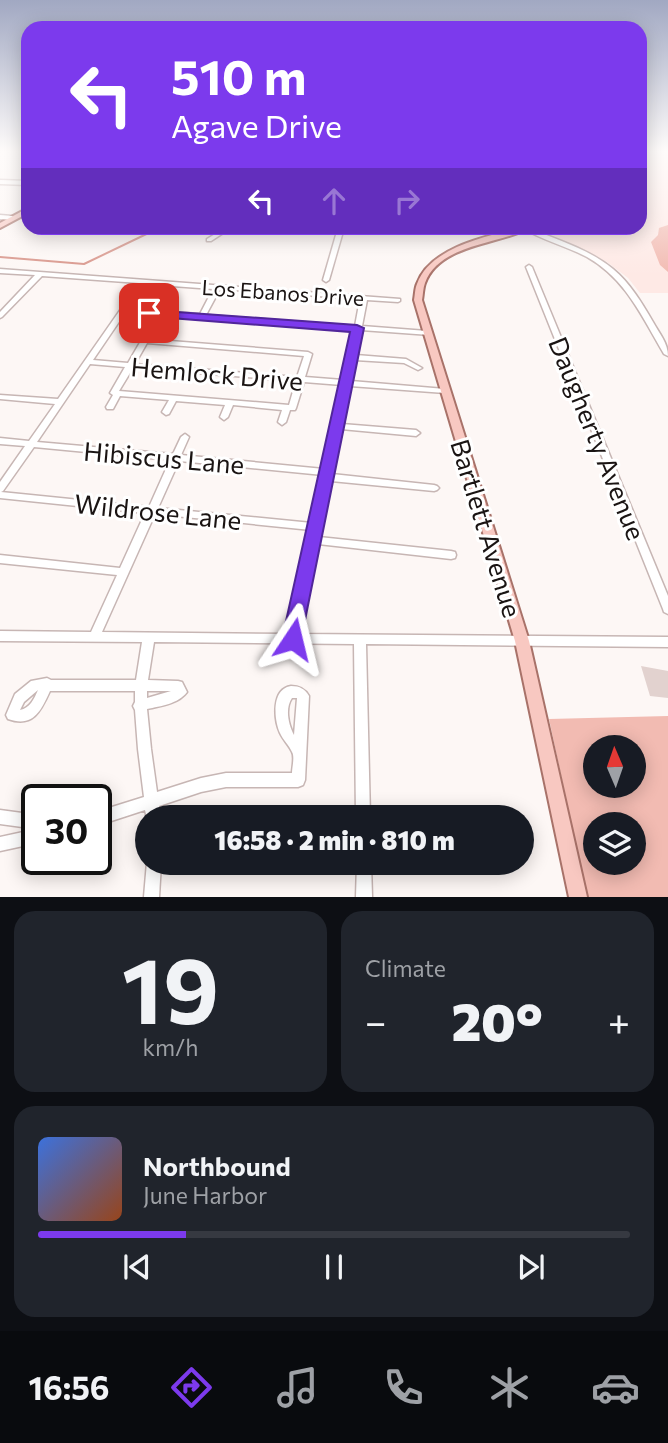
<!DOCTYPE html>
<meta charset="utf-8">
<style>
:root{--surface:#171b24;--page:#20242c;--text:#f1f3f6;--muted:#9ea1a6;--line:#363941;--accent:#7c3aed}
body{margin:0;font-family:Commissioner,sans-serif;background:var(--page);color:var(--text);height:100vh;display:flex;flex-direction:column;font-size:26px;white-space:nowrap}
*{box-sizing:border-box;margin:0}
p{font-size:23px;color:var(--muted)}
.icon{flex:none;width:38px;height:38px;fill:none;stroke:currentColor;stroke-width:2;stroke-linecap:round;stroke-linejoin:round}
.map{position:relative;height:897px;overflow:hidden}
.drawer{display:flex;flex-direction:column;gap:14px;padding:14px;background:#0d0f14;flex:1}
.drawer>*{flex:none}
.hud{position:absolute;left:21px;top:21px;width:626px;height:214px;border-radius:21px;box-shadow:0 4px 18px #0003;background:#7c3aed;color:#fff;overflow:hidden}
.needle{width:46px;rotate:358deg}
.fabs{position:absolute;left:583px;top:735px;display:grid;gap:14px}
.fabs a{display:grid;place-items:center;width:63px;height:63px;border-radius:50%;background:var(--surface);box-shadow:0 4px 18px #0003;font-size:35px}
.speed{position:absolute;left:21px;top:784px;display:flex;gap:14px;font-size:35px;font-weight:700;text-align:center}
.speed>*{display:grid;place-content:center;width:91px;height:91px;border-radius:50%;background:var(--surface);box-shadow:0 4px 18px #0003;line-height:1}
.speed .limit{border:4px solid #111;border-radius:10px;background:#fff;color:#111}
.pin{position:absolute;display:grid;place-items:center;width:60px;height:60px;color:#fff;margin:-30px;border-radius:14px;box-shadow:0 4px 10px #0006}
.me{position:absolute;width:77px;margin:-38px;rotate:10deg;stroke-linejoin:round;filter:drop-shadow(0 0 5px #0008)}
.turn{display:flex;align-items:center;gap:24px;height:147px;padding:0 35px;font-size:32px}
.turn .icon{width:91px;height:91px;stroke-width:2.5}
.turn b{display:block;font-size:49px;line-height:60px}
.lanes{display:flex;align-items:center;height:66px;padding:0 35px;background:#0003;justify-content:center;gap:35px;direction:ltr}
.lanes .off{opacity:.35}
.big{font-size:52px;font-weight:800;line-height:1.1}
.drawer .card{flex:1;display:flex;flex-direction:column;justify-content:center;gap:10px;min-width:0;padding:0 24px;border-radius:21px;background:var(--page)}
.drawer .dial{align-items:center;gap:0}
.dial b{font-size:91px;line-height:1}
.song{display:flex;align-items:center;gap:21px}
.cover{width:84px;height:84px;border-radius:10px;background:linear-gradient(135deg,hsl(220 70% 55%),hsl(20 70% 35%))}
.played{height:7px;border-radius:4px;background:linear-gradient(90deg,var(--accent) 25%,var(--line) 25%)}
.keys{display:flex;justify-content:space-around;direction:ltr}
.heat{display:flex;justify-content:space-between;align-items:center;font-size:38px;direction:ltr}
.drawer .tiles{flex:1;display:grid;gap:14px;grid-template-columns:1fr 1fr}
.card:last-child{grid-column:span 2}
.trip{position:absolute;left:135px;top:805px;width:399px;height:70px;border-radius:35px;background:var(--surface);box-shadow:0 4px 18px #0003;font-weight:800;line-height:70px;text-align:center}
.dock{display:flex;height:112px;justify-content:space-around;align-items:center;background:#090b0e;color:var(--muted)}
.dock .icon{width:49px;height:49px}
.dock .selected{color:var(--accent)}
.dock b{font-size:32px;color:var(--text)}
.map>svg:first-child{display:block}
.built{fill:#fee9e5}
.green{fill:#f2bbb2;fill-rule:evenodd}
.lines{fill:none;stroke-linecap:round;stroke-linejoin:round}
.stream{stroke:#d8958a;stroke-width:2}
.building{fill:#e2d2cf}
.minor-casing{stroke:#c7b6b4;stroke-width:3}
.major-casing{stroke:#a87269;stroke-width:4}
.minor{fill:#fff;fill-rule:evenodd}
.major{fill:#f8c8c1;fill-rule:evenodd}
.route{fill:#7c3aed;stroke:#51269a;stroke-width:2}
.labels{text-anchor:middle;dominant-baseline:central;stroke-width:6;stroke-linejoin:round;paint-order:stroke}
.far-street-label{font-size:21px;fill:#1a1413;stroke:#fff}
.street-label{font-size:26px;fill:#1a1413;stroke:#fff}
</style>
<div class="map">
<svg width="668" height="897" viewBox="0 0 668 897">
<rect width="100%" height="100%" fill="#fdf7f5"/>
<!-- built -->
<path class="built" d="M641,150H668V293H640L628,278L607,262L538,228H640Z"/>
<!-- green -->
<g class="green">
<path d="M668,225V272L660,265L651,242L658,235L659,228Z"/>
<path d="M668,716V897H587L549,719ZM595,747H634V786H595ZM634,824V863H595V824Z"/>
</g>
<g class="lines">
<!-- stream -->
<path class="stream" d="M0,257L84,264L159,228"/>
</g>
<!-- building -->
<path class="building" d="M641,666L668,671V698L650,696Z"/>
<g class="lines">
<!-- minor casing -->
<g class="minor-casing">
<g id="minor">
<path d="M0,180L28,181V185L0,184Z"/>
<path d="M0,215L12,216L15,218L12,220L0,219Z"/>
<path d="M225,228H231L211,241H207V239Z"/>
<path d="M338,228H344L329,280L326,282L323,280Z"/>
<path d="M522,228H529C557,240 589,249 613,269C630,283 642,303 653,322C659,333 668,343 668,356L664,354C642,317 626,279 587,257C566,246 542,240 522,228Z"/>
<path d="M529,265L532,267L668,596V614L664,612L663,609L526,267Z"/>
<path d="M0,269L400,299V301L398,302L367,300L362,326L427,331H430V335L361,330L356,355L406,359L422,368L418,370L404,363L355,360L351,381L445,389L449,391L445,393L350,386L342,424L416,430L420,433L416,436L341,429L332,474L434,485L437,486L439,488L437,490L434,491L331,481L319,537L451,551L455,552L456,555L455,558L451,559L318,544L300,634L668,637V647L366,644L370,817H356L354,644L154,642L148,680L178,681L182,682L187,692C178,704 161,706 147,709L151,749L157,792L201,778L226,773H292C292,767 295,757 292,752C289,745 283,740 280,733C274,720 271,689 291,686C300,686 305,689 309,696L305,780L303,785L298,787H226L201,792L159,806L160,817H147V819L145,810L96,826V812L144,797L138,749L135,710L133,706L135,702V691H50C41,711 33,728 8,719L6,715L15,694L31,681L47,678L51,680H136L142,642L0,641V631L91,632L117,575L0,563V555L120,568L145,513L0,498V482L25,446L0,444V438L29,441L55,404L0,399V395L58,399L139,283L42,276L2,317L0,318V312L35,275L0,273ZM145,284L213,289L200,314L128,309ZM220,289L360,299L355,326L206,315ZM125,313L354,330L343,380L305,377L312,354L308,352L145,339H142L128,363L93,360ZM147,343L304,356L297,377L135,364ZM90,364L125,367L110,393L113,395L106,407L107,409H113L120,396L169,400L162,412L166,415L169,414L176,401L225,405L220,417L224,420L228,417L233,405L282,410L278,422L282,425L286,422L290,410H295L296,408L304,382L342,385L324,469L181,455L189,437L185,434L181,437L173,454L37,442ZM133,368L296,381L289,405L119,391ZM34,447L170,460L149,507L1,492L3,491ZM179,461L323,475L312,523L158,508ZM155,514L311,530L288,634L102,632ZM38,690C34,699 30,708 20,710L24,702ZM147,691H171L147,698ZM292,698H297L294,735C288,724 285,708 292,698Z"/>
<path d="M0,810L37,815V829L0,824Z"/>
<path d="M37,829V843L0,851V837Z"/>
<path d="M147,862L161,863L159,897H144Z"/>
<path d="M357,863H371L372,897H356Z"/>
</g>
</g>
<!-- major casing -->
<g class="major-casing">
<g id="major">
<path d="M28,208V213L0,228V223Z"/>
<path d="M521,228H530C500,244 439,244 425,283C423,288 423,295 422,300L529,641L587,897H569L515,641L414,300C415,295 415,288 417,284C430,247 488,236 521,228Z"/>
</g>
</g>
<!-- minor -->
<use href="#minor" class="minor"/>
<!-- major -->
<use href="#major" class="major"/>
</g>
<!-- sky -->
<linearGradient id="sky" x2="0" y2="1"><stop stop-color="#a1a8c2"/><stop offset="0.55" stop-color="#fefbfa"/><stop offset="1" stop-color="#fefbfa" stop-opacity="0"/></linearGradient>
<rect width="668" height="275" fill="url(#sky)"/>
<!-- route -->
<path class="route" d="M149,310L357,325L364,328L300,645L293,648L285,645L282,639L350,332L145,316V311Z"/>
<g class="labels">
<!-- far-street labels -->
<g class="far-street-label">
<text transform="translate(283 292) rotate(4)">Los Ebanos Drive</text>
</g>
<!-- street labels -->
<g class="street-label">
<text transform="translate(217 373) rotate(5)">Hemlock Drive</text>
<text transform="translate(598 438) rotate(68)">Daugherty Avenue</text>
<text transform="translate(164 457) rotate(5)">Hibiscus Lane</text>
<text transform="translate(158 511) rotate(6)">Wildrose Lane</text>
<text transform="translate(487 528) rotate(73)">Bartlett Avenue</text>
</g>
</g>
</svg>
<div class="fabs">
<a><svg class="needle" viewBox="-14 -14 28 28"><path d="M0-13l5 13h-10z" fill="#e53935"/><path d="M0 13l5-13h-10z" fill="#9ea1a6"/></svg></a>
<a><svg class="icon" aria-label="layers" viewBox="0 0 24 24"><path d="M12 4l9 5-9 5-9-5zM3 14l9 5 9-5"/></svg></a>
</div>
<div class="speed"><div class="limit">30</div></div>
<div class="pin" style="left:149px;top:313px;background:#d93025"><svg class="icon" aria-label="arrive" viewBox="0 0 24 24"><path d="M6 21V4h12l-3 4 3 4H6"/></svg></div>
<svg class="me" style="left:293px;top:639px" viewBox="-20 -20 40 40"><path d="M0-17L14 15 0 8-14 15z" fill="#7c3aed" stroke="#fff" stroke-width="4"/></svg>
<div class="trip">16:58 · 2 min · 810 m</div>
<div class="hud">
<div class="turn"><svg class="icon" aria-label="left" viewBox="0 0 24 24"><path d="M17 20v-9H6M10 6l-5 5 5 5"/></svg><div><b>510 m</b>Agave Drive</div></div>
<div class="lanes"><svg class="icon" aria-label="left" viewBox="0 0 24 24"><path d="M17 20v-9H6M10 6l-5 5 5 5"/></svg><svg class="icon off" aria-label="ahead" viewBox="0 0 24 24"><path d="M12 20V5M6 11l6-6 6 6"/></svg><svg class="icon off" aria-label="right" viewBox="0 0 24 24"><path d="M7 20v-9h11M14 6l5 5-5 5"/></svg></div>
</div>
</div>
<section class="drawer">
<div class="tiles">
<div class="card dial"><b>19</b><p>km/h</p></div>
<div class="card"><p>Climate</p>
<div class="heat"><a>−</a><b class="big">20°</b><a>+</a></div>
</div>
<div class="card">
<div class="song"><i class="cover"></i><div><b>Northbound</b><p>June Harbor</p></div></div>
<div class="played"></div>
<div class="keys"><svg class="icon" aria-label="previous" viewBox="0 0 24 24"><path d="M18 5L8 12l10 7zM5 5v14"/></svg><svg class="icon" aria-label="pause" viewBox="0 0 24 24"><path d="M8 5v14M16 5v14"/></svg><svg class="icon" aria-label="next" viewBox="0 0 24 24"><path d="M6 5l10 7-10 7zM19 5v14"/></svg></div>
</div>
</div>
</section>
<nav class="dock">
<b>16:56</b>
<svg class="icon selected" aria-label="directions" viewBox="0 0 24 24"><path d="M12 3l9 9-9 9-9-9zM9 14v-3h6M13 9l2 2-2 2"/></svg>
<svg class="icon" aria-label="music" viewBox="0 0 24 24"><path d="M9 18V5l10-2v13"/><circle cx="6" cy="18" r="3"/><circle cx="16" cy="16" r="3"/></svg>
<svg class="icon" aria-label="phone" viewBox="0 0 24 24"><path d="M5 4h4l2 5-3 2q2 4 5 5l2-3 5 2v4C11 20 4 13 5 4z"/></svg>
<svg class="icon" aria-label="climate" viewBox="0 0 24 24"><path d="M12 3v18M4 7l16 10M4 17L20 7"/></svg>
<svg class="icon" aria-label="car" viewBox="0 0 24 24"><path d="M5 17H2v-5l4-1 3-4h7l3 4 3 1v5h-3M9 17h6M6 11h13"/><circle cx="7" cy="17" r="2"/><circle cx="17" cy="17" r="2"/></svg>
</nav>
